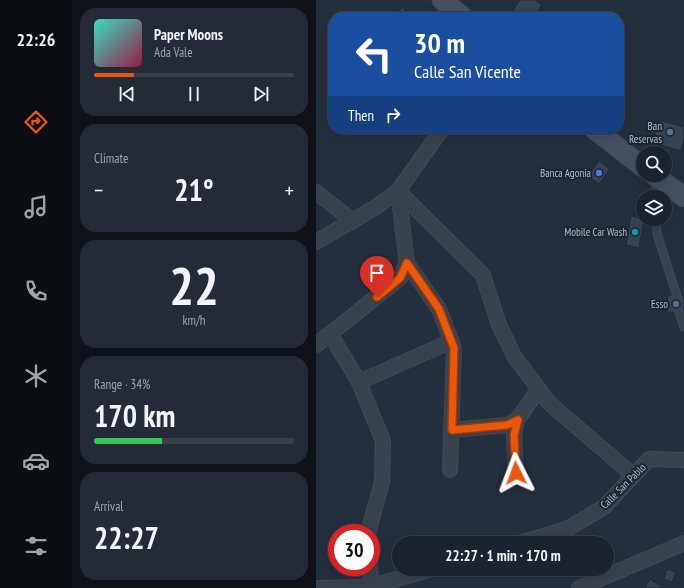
<!DOCTYPE html>
<meta charset="utf-8">
<style>
:root{--surface:#1b232e;--page:#242b36;--text:#f1f3f6;--muted:#a0a4aa;--line:#39404a;--accent:#ea580c}
body{margin:0;font-family:"PT Sans Narrow",sans-serif;background:var(--page);color:var(--text);height:100vh;display:flex;flex-direction:column;font-size:15px;white-space:nowrap}
*{box-sizing:border-box;margin:0}
p{font-size:13px;color:var(--muted)}
.icon{flex:none;width:22px;height:22px;fill:none;stroke:currentColor;stroke-width:2;stroke-linecap:round;stroke-linejoin:round}
.map{position:relative;flex:1;overflow:hidden}
.side{display:flex;flex-direction:column;gap:8px;padding:8px;background:#0f1319;width:244px}
.side>*{flex:none}
.guide{position:absolute;left:12px;top:12px;width:296px;height:122px;border-radius:16px;box-shadow:0 4px 16px #0002,0 0 0 1px var(--line);background:#1a4fa0;color:#fff;overflow:hidden}
.fabs{position:absolute;left:320px;top:146px;display:grid;gap:8px}
.fabs a{display:grid;place-items:center;width:36px;height:36px;border-radius:50%;background:var(--surface);box-shadow:0 4px 16px #0002,0 0 0 1px var(--line);font-size:20px}
.speed{position:absolute;left:12px;top:524px;display:flex;gap:8px;font-size:20px;font-weight:700;text-align:center}
.speed>*{display:grid;place-content:center;width:52px;height:52px;border-radius:50%;background:var(--surface);box-shadow:0 4px 16px #0002,0 0 0 1px var(--line);line-height:1}
.speed .limit{border:6px solid #d22;background:#fff;color:#111}
.pin{position:absolute;display:grid;place-items:center;width:34px;height:34px;color:#fff;margin:-41px -17px;border-radius:50% 50% 50% 0;rotate:-45deg;box-shadow:0 0 4px #0007}
.pin .icon{rotate:45deg}
.me{position:absolute;width:44px;margin:-22px;rotate:357deg;stroke-linejoin:round;filter:drop-shadow(0 0 3px #0008)}
.turn{display:flex;align-items:center;gap:14px;height:84px;padding:0 20px;font-size:18px}
.turn .icon{width:52px;height:52px;stroke-width:2.5}
.turn b{display:block;font-size:28px;line-height:34px}
.then{display:flex;align-items:center;height:38px;padding:0 20px;background:#0003;gap:8px;font-size:15px}
.big{font-size:30px;font-weight:700;line-height:1.1}
.side .card{flex:1;display:flex;flex-direction:column;justify-content:center;gap:6px;min-width:0;padding:0 14px;border-radius:16px;background:var(--page)}
.side .dial{align-items:center;gap:0}
.dial b{font-size:52px;line-height:1}
.song{display:flex;align-items:center;gap:12px}
.cover{width:48px;height:48px;border-radius:6px;background:linear-gradient(135deg,hsl(170 70% 55%),hsl(340 70% 35%))}
.played{height:4px;border-radius:2px;background:linear-gradient(90deg,var(--accent) 20%,var(--line) 20%)}
.keys{display:flex;justify-content:space-around;direction:ltr}
.heat{display:flex;justify-content:space-between;align-items:center;font-size:22px;direction:ltr}
.charge{height:6px;border-radius:3px;background:linear-gradient(90deg,#34c759 34%,var(--line) 0)}
.trip{position:absolute;left:76px;top:536px;width:222px;height:40px;border-radius:20px;background:var(--surface);box-shadow:0 4px 16px #0002,0 0 0 1px var(--line);font-weight:700;line-height:40px;text-align:center}
main{display:flex;flex:1;min-height:0}
.menu{display:flex;flex-direction:column;width:72px;justify-content:space-around;align-items:center;background:#0b0e12;color:var(--muted)}
.menu .icon{width:28px;height:28px}
.menu .on{color:var(--accent)}
.menu b{font-size:18px;color:var(--text)}
.map>svg:first-child{display:block}
.building{fill:#364354;stroke:#1f2835}
.lines{fill:none;stroke-linecap:round;stroke-linejoin:round}
.lane-casing{stroke:#414a57;stroke-width:9}
.street-casing{stroke:#414a57;stroke-width:16}
.secondary-casing{stroke:#414a57;stroke-width:21}
.lane{stroke:#38414e;stroke-width:7}
.street{stroke:#38414e;stroke-width:14}
.secondary{stroke:#465061;stroke-width:19}
.route-casing{stroke:#983908;stroke-width:10}
.route{stroke:#ea580c;stroke-width:7}
.service-dot{fill:#5c6f8a;stroke:#1d2633;stroke-width:1.5}
.shop-dot{fill:#3f7fe0;stroke:#1d2633;stroke-width:1.5}
.culture-dot{fill:#0f9aa8;stroke:#1d2633;stroke-width:1.5}
.labels{text-anchor:middle;dominant-baseline:central;stroke-width:4;stroke-linejoin:round;paint-order:stroke}
.poi-label{font-size:11px;fill:#b4bcc9;stroke:#1d2633;text-anchor:end}
.street-label{font-size:11px;fill:#b4bcc9;stroke:#1d2633}
</style>
<main>
<nav class="menu">
<b>22:26</b>
<svg class="icon on" aria-label="directions" viewBox="0 0 24 24"><path d="M12 3l9 9-9 9-9-9zM9 14v-3h6M13 9l2 2-2 2"/></svg>
<svg class="icon" aria-label="music" viewBox="0 0 24 24"><path d="M9 18V5l10-2v13"/><circle cx="6" cy="18" r="3"/><circle cx="16" cy="16" r="3"/></svg>
<svg class="icon" aria-label="phone" viewBox="0 0 24 24"><path d="M5 4h4l2 5-3 2q2 4 5 5l2-3 5 2v4C11 20 4 13 5 4z"/></svg>
<svg class="icon" aria-label="climate" viewBox="0 0 24 24"><path d="M12 3v18M4 7l16 10M4 17L20 7"/></svg>
<svg class="icon" aria-label="car" viewBox="0 0 24 24"><path d="M5 17H2v-5l4-1 3-4h7l3 4 3 1v5h-3M9 17h6M6 11h13"/><circle cx="7" cy="17" r="2"/><circle cx="17" cy="17" r="2"/></svg>
<svg class="icon" aria-label="filters" viewBox="0 0 24 24"><path d="M4 7h16M4 17h16"/><circle cx="9" cy="7" r="2"/><circle cx="15" cy="17" r="2"/></svg>
</nav>
<section class="side">
<div class="card">
<div class="song"><i class="cover"></i><div><b>Paper Moons</b><p>Ada Vale</p></div></div>
<div class="played"></div>
<div class="keys"><svg class="icon" aria-label="previous" viewBox="0 0 24 24"><path d="M18 5L8 12l10 7zM5 5v14"/></svg><svg class="icon" aria-label="pause" viewBox="0 0 24 24"><path d="M8 5v14M16 5v14"/></svg><svg class="icon" aria-label="next" viewBox="0 0 24 24"><path d="M6 5l10 7-10 7zM19 5v14"/></svg></div>
</div>
<div class="card"><p>Climate</p>
<div class="heat"><a>−</a><b class="big">21°</b><a>+</a></div>
</div>
<div class="card dial"><b>22</b><p>km/h</p></div>
<div class="card"><p>Range · 34%</p><b class="big">170 km</b><div class="charge"></div></div>
<div class="card"><p>Arrival</p><b class="big">22:27</b></div>
</section>
<div class="map">
<svg width="368" height="588" viewBox="0 0 368 588">
<rect width="100%" height="100%" fill="#242f3e"/>
<!-- building -->
<g class="building">
<path d="M204,0H219L226,5L218,17H192Z"/>
<path d="M86,7L96,15L95,17H78Z"/>
<path d="M343,120L368,127V138L365,151L337,143Z"/>
<path d="M283,161L294,169L283,184L272,176Z"/>
<path d="M315,216L328,219L323,248L310,245Z"/>
<path d="M352,295L368,296V313L351,312Z"/>
<path d="M351,569L360,572L356,582L348,579Z"/>
<path d="M334,579L347,588H329Z"/>
</g>
<g class="lines">
<!-- lane casing -->
<g class="lane-casing">
<g id="lane">
<path d="M340,197L341,179"/>
<path d="M340,219L341,234L361,296"/>
<path d="M363,313L368,327"/>
</g>
</g>
<!-- street casing -->
<g class="street-casing">
<g id="street">
<path d="M0,192L37,221"/>
<path d="M0,242L60,207L82,191L167,275L183,325L198,356L233,403L317,475"/>
<path d="M91,263L123,309L138,348L134,470"/>
<path d="M14,334L43,382L67,441L66,482L52,533"/>
<path d="M0,345L84,278L91,263L82,191L126,129"/>
<path d="M43,382L136,341"/>
<path d="M135,430L191,425L201,420L223,389"/>
<path d="M200,473L198,435L201,420"/>
<path d="M204,543L251,529L288,507L333,459L368,460"/>
<path d="M54,567L55,587"/>
<path d="M0,588L53,587L116,569"/>
<path d="M263,588L368,543"/>
</g>
</g>
<!-- secondary casing -->
<g class="secondary-casing">
<g id="secondary">
<path d="M126,0L147,17"/>
<path d="M278,129L327,167"/>
<path d="M338,175L368,197"/>
</g>
</g>
<!-- lane -->
<use href="#lane" class="lane"/>
<!-- street -->
<use href="#street" class="street"/>
<!-- secondary -->
<use href="#secondary" class="secondary"/>
</g>
<g class="lines">
<!-- route casing -->
<g class="route-casing">
<path id="route" d="M61,297L84,278L91,263L123,309L138,348L136,430L191,425L202,420L198,435L200,473"/>
</g>
<!-- route -->
<use href="#route" class="route"/>
</g>
<!-- markers -->
<g class="service-dot">
<circle cx="354" cy="132" r="4"/>
<circle cx="360" cy="304" r="4"/>
</g>
<circle class="shop-dot" cx="283" cy="173" r="4"/>
<circle class="culture-dot" cx="319" cy="232" r="4"/>
<g class="labels">
<!-- poi labels -->
<g class="poi-label">
<text x="346" y="126">Ban<tspan x="346" dy="13">Reservas</tspan></text>
<text x="275" y="173">Banca Agonia</text>
<text x="311" y="232">Mobile Car Wash</text>
<text x="352" y="304">Esso</text>
</g>
<!-- street labels -->
<g class="street-label">
<text transform="translate(307 486) rotate(-45)">Calle San Pablo</text>
</g>
</g>
</svg>
<div class="fabs">
<a><svg class="icon" aria-label="search" viewBox="0 0 24 24"><circle cx="10" cy="10" r="6"/><path d="M15 15l6 6"/></svg></a>
<a><svg class="icon" aria-label="layers" viewBox="0 0 24 24"><path d="M12 4l9 5-9 5-9-5zM3 14l9 5 9-5"/></svg></a>
</div>
<div class="speed"><div class="limit">30</div></div>
<div class="pin" style="left:61px;top:297px;background:#d93025"><svg class="icon" aria-label="arrive" viewBox="0 0 24 24"><path d="M6 21V4h12l-3 4 3 4H6"/></svg></div>
<svg class="me" style="left:200px;top:473px" viewBox="-20 -20 40 40"><path d="M0-17L14 15 0 8-14 15z" fill="#ea580c" stroke="#fff" stroke-width="4"/></svg>
<div class="trip">22:27 · 1 min · 170 m</div>
<div class="guide">
<div class="turn"><svg class="icon" aria-label="left" viewBox="0 0 24 24"><path d="M17 20v-9H6M10 6l-5 5 5 5"/></svg><div><b>30 m</b>Calle San Vicente</div></div>
<div class="then">Then<svg class="icon" aria-label="right" viewBox="0 0 24 24"><path d="M7 20v-9h11M14 6l5 5-5 5"/></svg></div>
</div>
</div>
</main>
